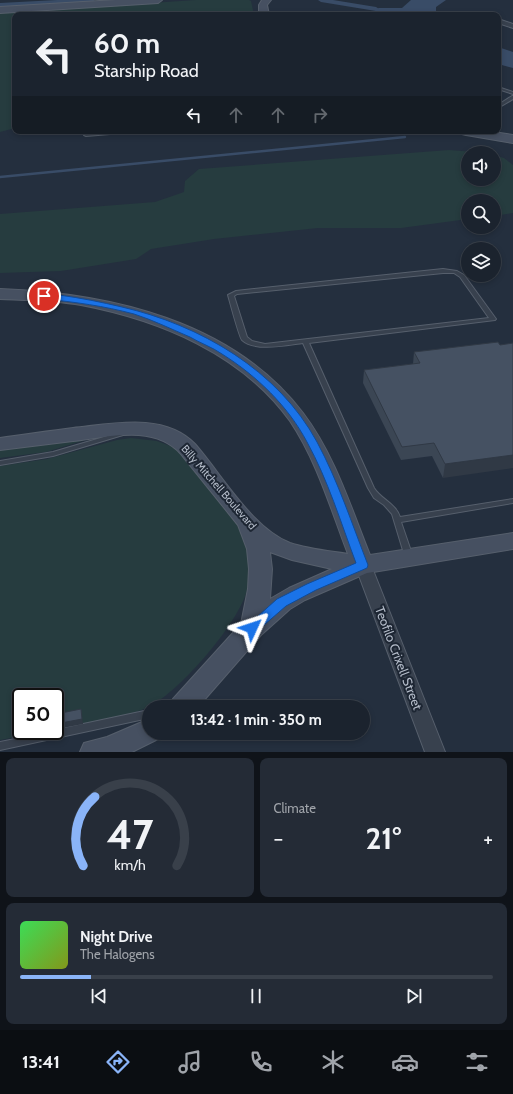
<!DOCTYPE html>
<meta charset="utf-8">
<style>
:root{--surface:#1b232e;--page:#242b36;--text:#f1f3f6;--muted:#a0a4aa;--line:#39404a;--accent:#8ab4f8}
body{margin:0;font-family:Cabin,sans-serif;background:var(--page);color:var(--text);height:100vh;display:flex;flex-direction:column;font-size:15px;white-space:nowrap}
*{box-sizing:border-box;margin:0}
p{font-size:13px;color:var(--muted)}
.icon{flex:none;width:22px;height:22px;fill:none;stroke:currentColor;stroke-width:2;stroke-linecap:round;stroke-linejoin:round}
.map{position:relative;height:752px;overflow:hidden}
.panel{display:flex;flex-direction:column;gap:6px;padding:6px;background:#0f1319;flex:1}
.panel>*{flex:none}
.hud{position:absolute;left:12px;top:12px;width:489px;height:122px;border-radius:8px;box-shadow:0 2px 6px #0003,0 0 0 1px var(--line);background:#1b232e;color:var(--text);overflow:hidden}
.fabs{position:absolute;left:461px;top:146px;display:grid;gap:8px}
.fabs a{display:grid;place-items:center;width:40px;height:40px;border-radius:50%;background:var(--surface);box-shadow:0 2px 6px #0003,0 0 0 1px var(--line);font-size:20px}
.speed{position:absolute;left:12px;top:688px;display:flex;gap:8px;font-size:20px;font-weight:700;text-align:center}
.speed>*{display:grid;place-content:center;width:52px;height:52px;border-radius:50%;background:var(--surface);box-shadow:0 2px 6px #0003,0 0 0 1px var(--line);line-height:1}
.speed .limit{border:2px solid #111;border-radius:6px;background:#fff;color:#111}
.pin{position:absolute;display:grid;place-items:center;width:34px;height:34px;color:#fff;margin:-17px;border:2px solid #fff;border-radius:50%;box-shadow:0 1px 4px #0007}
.me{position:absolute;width:44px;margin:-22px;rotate:48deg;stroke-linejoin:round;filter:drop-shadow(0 0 3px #0008)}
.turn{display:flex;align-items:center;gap:14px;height:84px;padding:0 16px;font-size:18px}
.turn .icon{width:52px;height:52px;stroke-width:2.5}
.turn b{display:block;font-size:28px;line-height:34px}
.lanes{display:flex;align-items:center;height:38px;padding:0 16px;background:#0003;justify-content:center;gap:20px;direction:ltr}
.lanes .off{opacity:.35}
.big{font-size:30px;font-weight:700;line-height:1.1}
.panel .card{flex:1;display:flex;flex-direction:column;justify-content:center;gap:6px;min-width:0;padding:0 14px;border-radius:8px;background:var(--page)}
.panel .dial{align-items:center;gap:0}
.dial svg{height:104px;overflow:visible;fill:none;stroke:var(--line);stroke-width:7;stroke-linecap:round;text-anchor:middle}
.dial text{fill:var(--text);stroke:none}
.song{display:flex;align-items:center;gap:12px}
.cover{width:48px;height:48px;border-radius:6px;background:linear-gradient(135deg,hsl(130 70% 55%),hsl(70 70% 35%))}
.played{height:4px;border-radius:2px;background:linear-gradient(90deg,var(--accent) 15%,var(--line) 15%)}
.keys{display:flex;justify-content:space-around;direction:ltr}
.heat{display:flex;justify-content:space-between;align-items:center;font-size:22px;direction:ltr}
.panel .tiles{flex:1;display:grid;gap:6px;grid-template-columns:1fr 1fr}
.card:last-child{grid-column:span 2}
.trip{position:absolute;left:142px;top:700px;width:228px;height:40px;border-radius:20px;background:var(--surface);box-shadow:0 2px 6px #0003,0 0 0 1px var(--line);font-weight:700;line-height:40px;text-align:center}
.menu{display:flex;height:64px;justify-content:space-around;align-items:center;background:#0b0e12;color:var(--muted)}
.menu .icon{width:28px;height:28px}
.menu .active{color:var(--accent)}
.menu b{font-size:18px;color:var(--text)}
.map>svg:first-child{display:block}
.green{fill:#263c3f}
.water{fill:#394c67}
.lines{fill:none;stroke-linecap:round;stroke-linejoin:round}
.stream{stroke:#394c67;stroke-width:2.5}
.canal{fill:#394c67;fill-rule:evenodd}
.lane-casing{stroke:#565f6c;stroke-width:2}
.street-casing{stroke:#565f6c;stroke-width:2}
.secondary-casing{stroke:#565f6c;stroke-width:2}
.lane{fill:#38414e;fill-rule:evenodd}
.street{fill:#38414e;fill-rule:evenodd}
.secondary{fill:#465061;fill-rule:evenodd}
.wall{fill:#3b4654}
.shaded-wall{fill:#303945}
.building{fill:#455162;stroke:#303945}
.route{fill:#1a73e8;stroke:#114b97}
.labels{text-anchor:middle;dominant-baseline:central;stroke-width:4;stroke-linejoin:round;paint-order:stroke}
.street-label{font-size:11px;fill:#b4bcc9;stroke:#1d2633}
.near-street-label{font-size:13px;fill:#b4bcc9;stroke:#1d2633}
</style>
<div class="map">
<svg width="513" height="752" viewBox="0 0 513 752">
<rect width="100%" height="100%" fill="#242f3e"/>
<!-- green -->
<g class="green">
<path d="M196,0H249L251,1L254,15H15V128L0,132V13Z"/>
<path d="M449,150L487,153H468V179H494V155L504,158L513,165V213L494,216V201H468V219L401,228H318L214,239L151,249L136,259L61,271L0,273V214L155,202L184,192L185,181L199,169Z"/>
<path d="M92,438L46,452L0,458V448Z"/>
<path d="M131,438L157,441L178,449L242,530C248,548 252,570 247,590C239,623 176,697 144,709C116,720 84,724 55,730V697H21V731H48L0,740V466L47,459L117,440Z"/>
</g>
<!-- water -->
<g class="water">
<path d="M411,0H446L436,7V11L438,15H399L375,11L376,9L379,8H402Z"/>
<path d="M498,47L513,52V68L498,64Z"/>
</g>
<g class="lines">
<!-- stream -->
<path class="stream" d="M0,177L405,137"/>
<!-- canal -->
<g class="canal">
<path d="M57,0H95L92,2L0,7V3Z"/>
<path d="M318,0H333L376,7L379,9L376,11L321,2Z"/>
</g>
<!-- lane casing -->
<g class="lane-casing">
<g id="lane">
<path d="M498,87L513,92V94L498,89Z"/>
<path d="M512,96H513V99L498,108V105Z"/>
<path d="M83,131H87L88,134L120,131H136L134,132L86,136L84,135Z"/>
<path d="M443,269L457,271L464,275L496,319L495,320L309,343L374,488C381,499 396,504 400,517L513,499V503L401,522L413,557L412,559L409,560L406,559L405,557L392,514L384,505L374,498L368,488L303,343C287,345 255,352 242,340C239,336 230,302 228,295L236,291ZM443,273H454L460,277L489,318L265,344L252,341L247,337L234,296L237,294Z"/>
<path d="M121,432L123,433L124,434L123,435L53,456L0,465V461L53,452Z"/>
<path d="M149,710V718L0,750V742L55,731V730Z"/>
</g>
</g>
<!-- street casing -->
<g class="street-casing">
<g id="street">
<path d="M498,19L513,24V28L498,23Z"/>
<path d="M363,559L369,561L371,565L445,752H425L355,565L357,561Z"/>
</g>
</g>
<!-- secondary casing -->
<g class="secondary-casing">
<g id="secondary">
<path d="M116,0H162L158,3L0,13V7Z"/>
<path d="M262,0H271L267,5L269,15H259V5Z"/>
<path d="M460,131H487L513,135V143L466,135L462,134Z"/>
<path d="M0,289C110,293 233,321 303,413C335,455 351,508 370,555L513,533V549L367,573L305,600L290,609L261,635L198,707H169L173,699L241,624L248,589L249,569L247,549L238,525L181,454C154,424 108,437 73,441C49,444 24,447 0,450V438C24,435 48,431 73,428C112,424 164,412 195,444C222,475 252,528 290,543C308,549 329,551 348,554C331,510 317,461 290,421C242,354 160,320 81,305C54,300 27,300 0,299ZM270,552L292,560L332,569L289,588L270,599L272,569Z"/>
<path d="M149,719V733H161L158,739L132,752H80L84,743L107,737Z"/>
</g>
</g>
<!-- lane -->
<use href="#lane" class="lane"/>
<!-- street -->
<use href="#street" class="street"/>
<!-- secondary -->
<use href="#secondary" class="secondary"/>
</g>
<!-- wall -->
<path class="wall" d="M500,345L443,478L432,456L401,460L363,383L364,370L413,364L414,352Z"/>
<!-- shaded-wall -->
<g class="shaded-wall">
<path d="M513,455V468L443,478L445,464Z"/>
<path d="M81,709L83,724L62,728L61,723Z"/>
</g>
<!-- building -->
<g class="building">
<path d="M498,342L500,345L513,343V455L445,464L434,443L402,447L364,370L420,363L414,352Z"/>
<path d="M81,709L82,719L61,723V713Z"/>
</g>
<!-- route -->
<path class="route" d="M41,294C47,293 54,295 59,295C81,298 101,302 122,307C200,325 278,370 317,442C338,481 352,524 368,565L367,568L316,590L286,606L256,632L252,633L248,632L246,628L248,625L277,599L307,584L356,563C341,523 328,480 307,442C288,406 257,376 222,354C212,347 200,343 190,337C171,329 153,320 134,314C104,306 75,302 44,299L41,298Z"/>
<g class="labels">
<!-- street labels -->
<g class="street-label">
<text transform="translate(219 487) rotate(49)">Billy Mitchell Boulevard</text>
</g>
<!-- near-street labels -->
<g class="near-street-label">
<text transform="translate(399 658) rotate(69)">Teofilo Crixell Street</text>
</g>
</g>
</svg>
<div class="fabs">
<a><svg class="icon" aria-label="sound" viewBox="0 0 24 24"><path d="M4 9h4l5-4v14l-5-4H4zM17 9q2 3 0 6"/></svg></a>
<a><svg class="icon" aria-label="search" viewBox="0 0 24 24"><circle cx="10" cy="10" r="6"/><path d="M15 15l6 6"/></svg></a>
<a><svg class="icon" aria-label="layers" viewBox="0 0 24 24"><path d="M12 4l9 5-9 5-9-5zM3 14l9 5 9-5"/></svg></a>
</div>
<div class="speed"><div class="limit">50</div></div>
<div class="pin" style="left:44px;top:296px;background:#d93025"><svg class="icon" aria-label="arrive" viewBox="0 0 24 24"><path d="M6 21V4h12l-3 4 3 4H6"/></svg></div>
<svg class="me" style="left:252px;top:628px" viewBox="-20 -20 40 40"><path d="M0-17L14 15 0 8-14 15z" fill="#1a73e8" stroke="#fff" stroke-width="4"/></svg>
<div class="trip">13:42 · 1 min · 350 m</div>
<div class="hud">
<div class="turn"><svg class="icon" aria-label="left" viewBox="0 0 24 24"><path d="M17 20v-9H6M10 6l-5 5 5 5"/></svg><div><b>60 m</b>Starship Road</div></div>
<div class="lanes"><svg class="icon" aria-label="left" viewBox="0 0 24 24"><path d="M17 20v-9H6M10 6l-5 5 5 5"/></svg><svg class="icon off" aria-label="ahead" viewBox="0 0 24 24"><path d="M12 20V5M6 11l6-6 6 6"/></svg><svg class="icon off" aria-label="ahead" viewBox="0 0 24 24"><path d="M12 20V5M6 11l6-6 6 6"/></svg><svg class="icon off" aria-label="right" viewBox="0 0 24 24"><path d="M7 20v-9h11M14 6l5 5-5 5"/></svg></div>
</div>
</div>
<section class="panel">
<div class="tiles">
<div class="card dial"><svg viewBox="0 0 100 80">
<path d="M14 69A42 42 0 1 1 86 69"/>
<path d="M14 69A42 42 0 0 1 23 16" stroke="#8ab4f8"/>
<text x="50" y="56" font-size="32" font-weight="700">47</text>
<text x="50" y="72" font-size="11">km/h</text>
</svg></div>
<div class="card"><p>Climate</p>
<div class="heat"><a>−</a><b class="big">21°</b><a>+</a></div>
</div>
<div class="card">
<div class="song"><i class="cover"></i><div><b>Night Drive</b><p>The Halogens</p></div></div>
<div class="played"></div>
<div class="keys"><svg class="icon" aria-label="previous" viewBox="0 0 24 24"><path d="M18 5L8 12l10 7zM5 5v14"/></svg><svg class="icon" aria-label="pause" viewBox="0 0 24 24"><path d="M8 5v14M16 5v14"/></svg><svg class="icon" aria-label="next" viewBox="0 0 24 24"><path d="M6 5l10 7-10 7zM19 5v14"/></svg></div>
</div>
</div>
</section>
<nav class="menu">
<b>13:41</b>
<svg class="icon active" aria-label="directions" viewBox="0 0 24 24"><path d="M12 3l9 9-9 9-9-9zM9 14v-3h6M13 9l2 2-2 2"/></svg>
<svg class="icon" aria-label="music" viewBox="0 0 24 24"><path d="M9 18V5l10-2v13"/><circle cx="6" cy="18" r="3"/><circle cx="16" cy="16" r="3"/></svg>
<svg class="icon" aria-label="phone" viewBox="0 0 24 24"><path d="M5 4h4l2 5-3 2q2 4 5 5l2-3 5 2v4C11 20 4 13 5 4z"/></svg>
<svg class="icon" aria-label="climate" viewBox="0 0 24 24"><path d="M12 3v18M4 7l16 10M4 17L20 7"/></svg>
<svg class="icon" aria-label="car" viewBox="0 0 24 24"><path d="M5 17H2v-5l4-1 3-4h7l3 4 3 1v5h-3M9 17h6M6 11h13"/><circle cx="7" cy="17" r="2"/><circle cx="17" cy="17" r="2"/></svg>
<svg class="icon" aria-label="filters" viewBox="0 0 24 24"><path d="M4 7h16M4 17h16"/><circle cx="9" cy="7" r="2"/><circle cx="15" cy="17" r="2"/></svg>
</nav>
